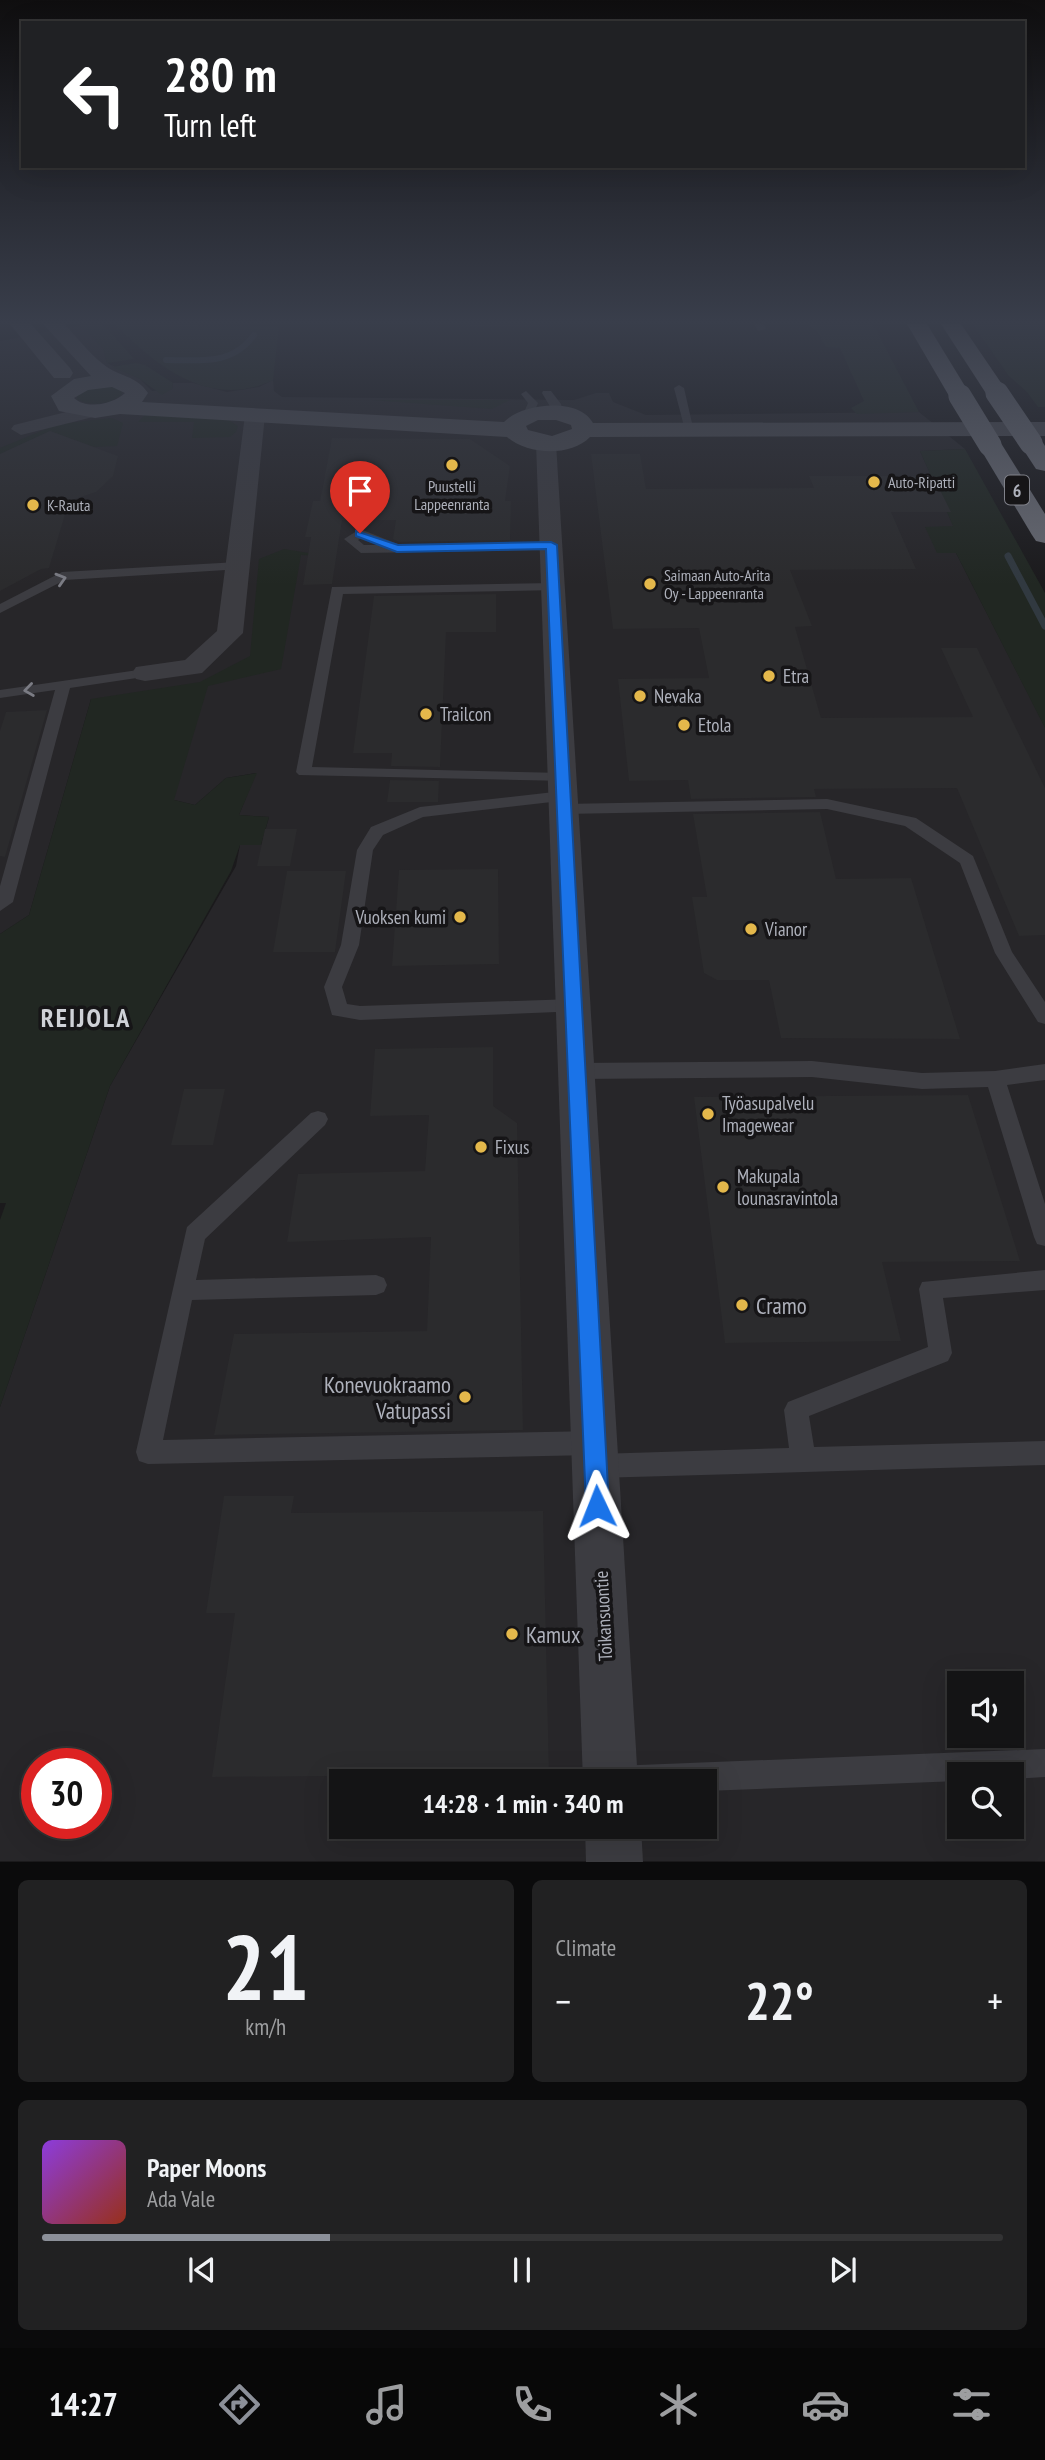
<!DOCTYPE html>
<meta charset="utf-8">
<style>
:root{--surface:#141415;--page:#212122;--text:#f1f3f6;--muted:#9d9ea0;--line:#333334;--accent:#8c9099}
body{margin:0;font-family:"PT Sans Narrow",sans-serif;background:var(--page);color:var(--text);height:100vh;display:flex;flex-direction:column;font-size:26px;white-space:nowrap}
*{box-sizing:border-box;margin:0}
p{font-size:23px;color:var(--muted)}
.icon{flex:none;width:38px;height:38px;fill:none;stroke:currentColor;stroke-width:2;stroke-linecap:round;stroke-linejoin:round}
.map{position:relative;height:1862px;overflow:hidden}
.sheet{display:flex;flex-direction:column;gap:18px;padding:18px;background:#0b0b0c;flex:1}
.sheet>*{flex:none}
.banner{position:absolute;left:21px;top:21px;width:1004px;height:147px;border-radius:0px;box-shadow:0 7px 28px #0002,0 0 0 2px var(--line);background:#202124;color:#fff;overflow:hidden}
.controls{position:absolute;left:947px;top:1671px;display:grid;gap:14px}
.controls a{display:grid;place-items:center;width:77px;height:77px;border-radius:0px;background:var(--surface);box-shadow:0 7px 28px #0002,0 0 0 2px var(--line);font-size:35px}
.speed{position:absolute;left:21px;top:1748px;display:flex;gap:14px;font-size:35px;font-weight:700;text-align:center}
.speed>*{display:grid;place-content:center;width:91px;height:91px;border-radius:50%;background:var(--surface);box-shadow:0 7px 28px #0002,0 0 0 2px var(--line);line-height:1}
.speed .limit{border:10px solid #d22;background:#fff;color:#111}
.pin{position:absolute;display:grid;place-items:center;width:60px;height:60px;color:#fff;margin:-72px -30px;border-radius:50% 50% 50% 0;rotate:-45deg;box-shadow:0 0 7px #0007}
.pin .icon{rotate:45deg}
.me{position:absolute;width:77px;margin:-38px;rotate:358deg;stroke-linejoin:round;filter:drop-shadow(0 0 5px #0008)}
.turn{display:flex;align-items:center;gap:24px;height:147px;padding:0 28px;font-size:32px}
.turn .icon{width:91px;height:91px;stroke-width:2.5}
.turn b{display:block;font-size:49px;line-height:60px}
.big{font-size:52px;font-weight:800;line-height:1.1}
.sheet .widget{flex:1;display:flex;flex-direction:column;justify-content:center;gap:10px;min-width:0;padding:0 24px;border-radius:10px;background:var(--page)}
.sheet .dial{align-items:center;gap:0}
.dial b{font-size:91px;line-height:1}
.song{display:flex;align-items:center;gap:21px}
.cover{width:84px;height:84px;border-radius:10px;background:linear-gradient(135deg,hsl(270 70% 55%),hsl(10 70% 35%))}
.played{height:7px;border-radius:4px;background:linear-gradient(90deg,var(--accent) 30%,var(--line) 30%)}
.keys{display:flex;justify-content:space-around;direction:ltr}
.heat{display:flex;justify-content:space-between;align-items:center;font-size:38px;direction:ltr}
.sheet .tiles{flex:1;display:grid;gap:18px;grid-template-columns:1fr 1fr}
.widget:last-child{grid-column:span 2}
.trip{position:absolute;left:329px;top:1769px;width:388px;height:70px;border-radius:0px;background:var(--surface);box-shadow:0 7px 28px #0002,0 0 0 2px var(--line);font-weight:800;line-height:70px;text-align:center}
.tab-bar{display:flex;height:112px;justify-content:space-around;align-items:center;background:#080808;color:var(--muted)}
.tab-bar .icon{width:49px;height:49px}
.tab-bar .selected{color:var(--accent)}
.tab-bar b{font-size:32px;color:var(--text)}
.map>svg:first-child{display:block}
.built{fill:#272629;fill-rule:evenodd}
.green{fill:#212722}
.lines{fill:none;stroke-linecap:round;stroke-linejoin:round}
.stream-far1{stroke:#313940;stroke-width:6}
.stream{stroke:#313940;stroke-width:7}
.building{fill:#2b2b2d}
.lane{fill:#3c3c41;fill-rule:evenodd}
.street{fill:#3c3c41;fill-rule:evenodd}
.secondary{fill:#4a4b51;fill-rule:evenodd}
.highway{fill:#686a72;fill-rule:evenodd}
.highway-bridge{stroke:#686a72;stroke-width:23}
.oneway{stroke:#7b7c84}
.route{fill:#1a73e8;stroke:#114b97;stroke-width:2}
.poi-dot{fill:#e4b84b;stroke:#161517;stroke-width:2.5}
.labels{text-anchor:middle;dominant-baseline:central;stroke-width:7;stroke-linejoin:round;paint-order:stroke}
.far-poi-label{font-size:16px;fill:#aeb1bb;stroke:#161517;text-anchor:start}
.shield{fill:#161517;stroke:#80828a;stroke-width:2}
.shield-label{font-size:18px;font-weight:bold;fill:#aeb1bb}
.poi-label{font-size:19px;fill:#aeb1bb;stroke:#161517;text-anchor:start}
.street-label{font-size:19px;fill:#aeb1bb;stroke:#161517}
.near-poi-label{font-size:23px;fill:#aeb1bb;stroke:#161517;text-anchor:start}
.district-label{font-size:26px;font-weight:bold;letter-spacing:2px;fill:#cfd1d7;stroke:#161517}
</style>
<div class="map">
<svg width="1045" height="1862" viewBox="0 0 1045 1862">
<rect width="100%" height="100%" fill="#1b1a1c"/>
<!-- built -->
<g class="built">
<path d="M430,324H806L479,326Z"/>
<path d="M81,325L103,348L107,363L140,379L152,391L172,389L173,383H193L227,392L259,387L273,380L274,391L282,397L574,400L596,393H609L613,402L646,415L919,412L965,449L920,451L954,527H925L956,553L1045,727V1861H0V1407L110,1086L236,866L240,845H261L269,817L239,815L256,773L226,778L195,805L174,800L91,699L29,915L0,934V341ZM959,1684H1012V1736H959ZM37,1764H96V1824H37ZM959,1774H1012V1827H959ZM341,1782H705V1827H341Z"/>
</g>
<!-- green -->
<g class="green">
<path d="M80,324H103L134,359L107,363L103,348Z"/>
<path d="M115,324L279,326L273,380C210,410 157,367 115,324Z"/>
<path d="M805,324H873L919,412L857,414L851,408L864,401L840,348L826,347L817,331Z"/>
<path d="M973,324H1045V407H1038L1027,392L1008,375Z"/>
<path d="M136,363L145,365L173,383L172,389L162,395L140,379L112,367Z"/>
<path d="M110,386L121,390L122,394C111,405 91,407 77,399V396L86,389Z"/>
<path d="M371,400H510L492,409Z"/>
<path d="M146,414L225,418L238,426L236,432L230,437L192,438L194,422H138Z"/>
<path d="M112,418L123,423L117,446L94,447L50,431L0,454V448L58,424Z"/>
<path d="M965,449L1045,593V728L956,553H937L925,527L953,526L920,451Z"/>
<path d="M284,549L327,556L301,555L281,669L208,686L174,800L195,805L226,778L257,773L239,815L269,817L261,845H240L231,871L110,1086L0,1407V1220L6,1203H0V934L29,915L91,699L200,682L250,656L259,559Z"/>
</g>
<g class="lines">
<!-- stream-far1 -->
<path class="stream-far1" d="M166,360C200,360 232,366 254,335"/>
<!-- stream -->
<path class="stream" d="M1008,556L1045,626"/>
</g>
<!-- building -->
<g class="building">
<path d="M50,431L118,456L113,476L96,492L69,501L49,568L41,569L0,591V454Z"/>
<path d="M332,438L470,439L510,466L505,501H511L510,540L399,542L393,539L396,520H342L332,584L303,585L311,537H305L313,501H320Z"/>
<path d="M591,454H640L646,489L814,488L809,476H933L951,512H891L916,569L790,570L812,626L795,627L821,718L973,717L941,648H977L1045,788V935L1019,936L957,788L814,789L816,797L691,799L688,780L629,781L618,679L709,678L699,628L613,629Z"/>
<path d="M496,594V632H446L440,767L391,766L392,753H353L374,596Z"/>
<path d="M47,710L5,857L0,856V731L6,712Z"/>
<path d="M390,780L439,781L438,802H387Z"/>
<path d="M820,812L836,879L911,878L960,1039L781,1038L769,980H717L704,973L692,897H707L693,814Z"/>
<path d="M265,829H297L290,866H257Z"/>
<path d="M498,869L499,964L392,966L399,870Z"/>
<path d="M287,871H346L335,952H273Z"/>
<path d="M493,1047V1106L517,1123L523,1430L214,1435L234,1334L427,1331L431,1237L287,1242L298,1174L425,1171L429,1115L370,1116L375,1049Z"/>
<path d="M184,1089H225L213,1145H171Z"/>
<path d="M968,1095L1020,1261L882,1262L901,1341L725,1343L694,1097Z"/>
<path d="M224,1496H294L291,1513L543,1511L549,1774L212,1777L235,1613H206Z"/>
</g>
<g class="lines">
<!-- lane -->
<g class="lane">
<path d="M754,324H764L766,329L758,331Z"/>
<path d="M679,385L684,388L694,432L685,430L674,388Z"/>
<path d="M526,391L538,403L533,415L528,418L523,415L528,403L521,394Z"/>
<path d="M543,391H551L561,404L563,415H555L542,393Z"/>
<path d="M360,529L400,545L551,542L557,546L551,550L361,553L344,539ZM361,538L379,545H364L358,540Z"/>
<path d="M238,562L244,566L242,569L65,580L0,613V604L62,572Z"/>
<path d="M553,583L559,587L558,590L343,594L312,767L563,773L568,775L571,778L568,781L299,775L296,772L332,587Z"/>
<path d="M145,669L150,670V676L70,688L13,902L0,911V886L55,690L0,698V690Z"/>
<path d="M563,791L571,796L569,800L423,817L383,835L373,850L359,945L342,987L347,1004L360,1006L574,999L581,1001L583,1006L581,1011L360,1020L332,1015L324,987L341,945L357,850L371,827L420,807Z"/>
<path d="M827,799L916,818L973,856L1012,952L1045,1002V1024L1038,1022L995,953L960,863L905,826L827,809L564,814L556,809L564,804Z"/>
<path d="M812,1061L922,1073L995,1071L1045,1064V1080L1007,1085L1045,1204V1246L1037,1244L1034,1237L988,1087L922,1089L812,1077L577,1079L570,1076L567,1071L570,1066L577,1063Z"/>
<path d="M318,1111L325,1113L328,1119L325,1125L205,1239L196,1280L376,1275L384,1278L387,1285L384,1292L376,1295L192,1300L163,1440L595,1431L604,1435L607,1443L604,1451L598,1454L789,1448L784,1410L788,1402L928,1347L919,1289L922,1282L1045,1270V1290L943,1298L952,1353L948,1361L809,1416L814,1447L1045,1441V1465L596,1478L587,1475L584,1466L587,1457L593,1455L148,1464L139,1461L136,1452L187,1227L311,1113Z"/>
<path d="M1045,1749V1777L1012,1779V1774H959V1781L705,1791V1782L600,1780L604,1770L614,1766Z"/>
</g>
<!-- street -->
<g class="street">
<path d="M98,404L108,410L105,414L21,435L11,429L14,425Z"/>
<path d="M255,409L265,415L243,633L202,673L145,681L136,679L132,673L136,667L185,660L217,631L245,415Z"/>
<path d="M546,437L556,443L638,1782H583L536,443Z"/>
<path d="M585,1827H641L643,1862H586Z"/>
</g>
<!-- secondary -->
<g class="secondary">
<path d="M10,324H31L70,368L73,373L70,378H54Z"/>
<path d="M43,324H64C77,337 89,353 103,364C120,378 135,374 148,393L142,402L504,422C522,403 579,397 593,423L1045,422V436L590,437C571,457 527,455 507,437L120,414L95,418L59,411L51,396L74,379L91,376ZM112,387L125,393C113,404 87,410 74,398L88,390ZM538,420H556L571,425L572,429L552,436L528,430L526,426Z"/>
</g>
<!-- highway -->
<g class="highway">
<path d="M907,324H927L971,396L968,401H952Z"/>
<path d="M941,324H961L1008,393L1005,398H989Z"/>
<path d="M1031,436L1040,438L1045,446V471L1036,469L1019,443L1022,438Z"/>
<path d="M990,438L999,440L1045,514V543L1036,541L1032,535L978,445L981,440Z"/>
</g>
<!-- highway-bridge -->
<g class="highway-bridge">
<path d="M997,393L1031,443"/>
<path d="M960,396L990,445"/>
</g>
</g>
<!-- one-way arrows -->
<defs><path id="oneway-chevron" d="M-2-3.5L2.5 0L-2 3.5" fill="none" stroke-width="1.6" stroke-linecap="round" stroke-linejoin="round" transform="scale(1.75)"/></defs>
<g class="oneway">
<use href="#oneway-chevron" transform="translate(61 579) rotate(-17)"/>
<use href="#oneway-chevron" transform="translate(29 690) rotate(172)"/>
</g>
<!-- sky -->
<linearGradient id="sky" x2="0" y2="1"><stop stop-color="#0f0e0f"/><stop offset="0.55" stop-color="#393e4b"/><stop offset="1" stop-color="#393e4b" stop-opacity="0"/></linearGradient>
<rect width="1045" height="585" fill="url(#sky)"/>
<!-- route -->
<path class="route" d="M356,531L398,545L551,542L557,545L609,1506L606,1514L597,1518L589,1514L586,1506L546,549L397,552L356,536Z"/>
<!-- markers -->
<g class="poi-dot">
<circle cx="452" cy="465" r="7"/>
<circle cx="874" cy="482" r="7"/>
<circle cx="33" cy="505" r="7"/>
<circle cx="650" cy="584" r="7"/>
<circle cx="769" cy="676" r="7"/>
<circle cx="640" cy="696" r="7"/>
<circle cx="426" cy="714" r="7"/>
<circle cx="684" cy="725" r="7"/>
<circle cx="460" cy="917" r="7"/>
<circle cx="751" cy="929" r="7"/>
<circle cx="708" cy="1114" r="7"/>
<circle cx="481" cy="1147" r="7"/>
<circle cx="723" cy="1187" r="7"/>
<circle cx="742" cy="1305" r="7"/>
<circle cx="465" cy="1397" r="7"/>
<circle cx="512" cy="1634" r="7"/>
</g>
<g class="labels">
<!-- far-poi labels -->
<g class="far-poi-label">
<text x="888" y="482">Auto-Ripatti</text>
<text x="452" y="486" text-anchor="middle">Puustelli<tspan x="452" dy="18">Lappeenranta</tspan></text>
<text x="47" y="505">K-Rauta</text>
<text x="664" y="575">Saimaan Auto-Arita<tspan x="664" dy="18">Oy - Lappeenranta</tspan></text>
</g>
<!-- shield labels -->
<rect class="shield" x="1005" y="475.5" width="24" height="29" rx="5"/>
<g class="shield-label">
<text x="1017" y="490">6</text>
</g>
<!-- poi labels -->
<g class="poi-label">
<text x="783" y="676">Etra</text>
<text x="654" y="696">Nevaka</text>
<text x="440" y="714">Trailcon</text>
<text x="698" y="725">Etola</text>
<text x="446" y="917" text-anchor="end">Vuoksen kumi</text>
<text x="765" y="929">Vianor</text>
<text x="722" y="1103">Työasupalvelu<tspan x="722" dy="22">Imagewear</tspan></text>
<text x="495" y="1147">Fixus</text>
<text x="737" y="1176">Makupala<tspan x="737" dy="22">lounasravintola</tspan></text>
</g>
<!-- street labels -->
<g class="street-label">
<text transform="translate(603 1616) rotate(-93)">Toikansuontie</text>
</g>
<!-- near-poi labels -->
<g class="near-poi-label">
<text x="756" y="1305">Cramo</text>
<text x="451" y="1384" text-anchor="end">Konevuokraamo<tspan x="451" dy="26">Vatupassi</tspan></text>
<text x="526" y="1634">Kamux</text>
</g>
<!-- district labels -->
<g class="district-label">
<text x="86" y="1017">REIJOLA</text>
</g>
</g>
</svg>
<div class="controls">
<a><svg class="icon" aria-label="sound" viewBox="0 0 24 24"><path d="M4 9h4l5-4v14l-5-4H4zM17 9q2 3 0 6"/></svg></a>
<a><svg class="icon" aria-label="search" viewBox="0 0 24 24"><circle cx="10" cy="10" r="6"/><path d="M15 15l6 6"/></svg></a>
</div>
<div class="speed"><div class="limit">30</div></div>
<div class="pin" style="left:360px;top:533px;background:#d93025"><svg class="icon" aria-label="arrive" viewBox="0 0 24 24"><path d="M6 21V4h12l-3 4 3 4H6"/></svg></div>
<svg class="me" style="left:597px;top:1506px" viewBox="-20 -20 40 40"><path d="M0-17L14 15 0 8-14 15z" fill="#1a73e8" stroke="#fff" stroke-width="4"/></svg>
<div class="trip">14:28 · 1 min · 340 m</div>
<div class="banner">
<div class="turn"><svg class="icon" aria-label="left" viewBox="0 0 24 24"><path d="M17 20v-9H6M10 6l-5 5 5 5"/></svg><div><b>280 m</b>Turn left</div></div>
</div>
</div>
<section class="sheet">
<div class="tiles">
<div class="widget dial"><b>21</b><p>km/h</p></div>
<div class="widget"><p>Climate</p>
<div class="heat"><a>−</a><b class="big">22°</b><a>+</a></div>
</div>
<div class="widget">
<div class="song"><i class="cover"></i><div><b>Paper Moons</b><p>Ada Vale</p></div></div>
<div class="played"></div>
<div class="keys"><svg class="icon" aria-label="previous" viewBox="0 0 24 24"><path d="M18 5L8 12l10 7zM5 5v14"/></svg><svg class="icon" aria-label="pause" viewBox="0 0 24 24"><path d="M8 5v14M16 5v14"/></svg><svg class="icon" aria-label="next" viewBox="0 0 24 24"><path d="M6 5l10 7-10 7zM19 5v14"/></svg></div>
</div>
</div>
</section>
<nav class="tab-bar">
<b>14:27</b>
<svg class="icon selected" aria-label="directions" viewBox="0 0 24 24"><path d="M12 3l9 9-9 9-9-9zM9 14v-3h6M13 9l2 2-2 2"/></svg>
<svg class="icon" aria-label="music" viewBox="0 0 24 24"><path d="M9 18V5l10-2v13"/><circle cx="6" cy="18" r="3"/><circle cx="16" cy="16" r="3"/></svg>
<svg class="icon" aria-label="phone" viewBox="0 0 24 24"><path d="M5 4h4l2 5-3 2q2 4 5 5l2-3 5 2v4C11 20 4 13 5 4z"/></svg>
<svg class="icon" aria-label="climate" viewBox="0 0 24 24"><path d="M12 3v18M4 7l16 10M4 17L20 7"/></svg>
<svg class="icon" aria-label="car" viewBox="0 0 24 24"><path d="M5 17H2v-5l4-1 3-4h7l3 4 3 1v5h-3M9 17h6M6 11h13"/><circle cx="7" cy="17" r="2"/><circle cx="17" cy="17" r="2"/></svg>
<svg class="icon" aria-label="filters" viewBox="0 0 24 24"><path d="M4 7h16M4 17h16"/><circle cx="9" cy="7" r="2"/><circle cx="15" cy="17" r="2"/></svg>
</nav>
